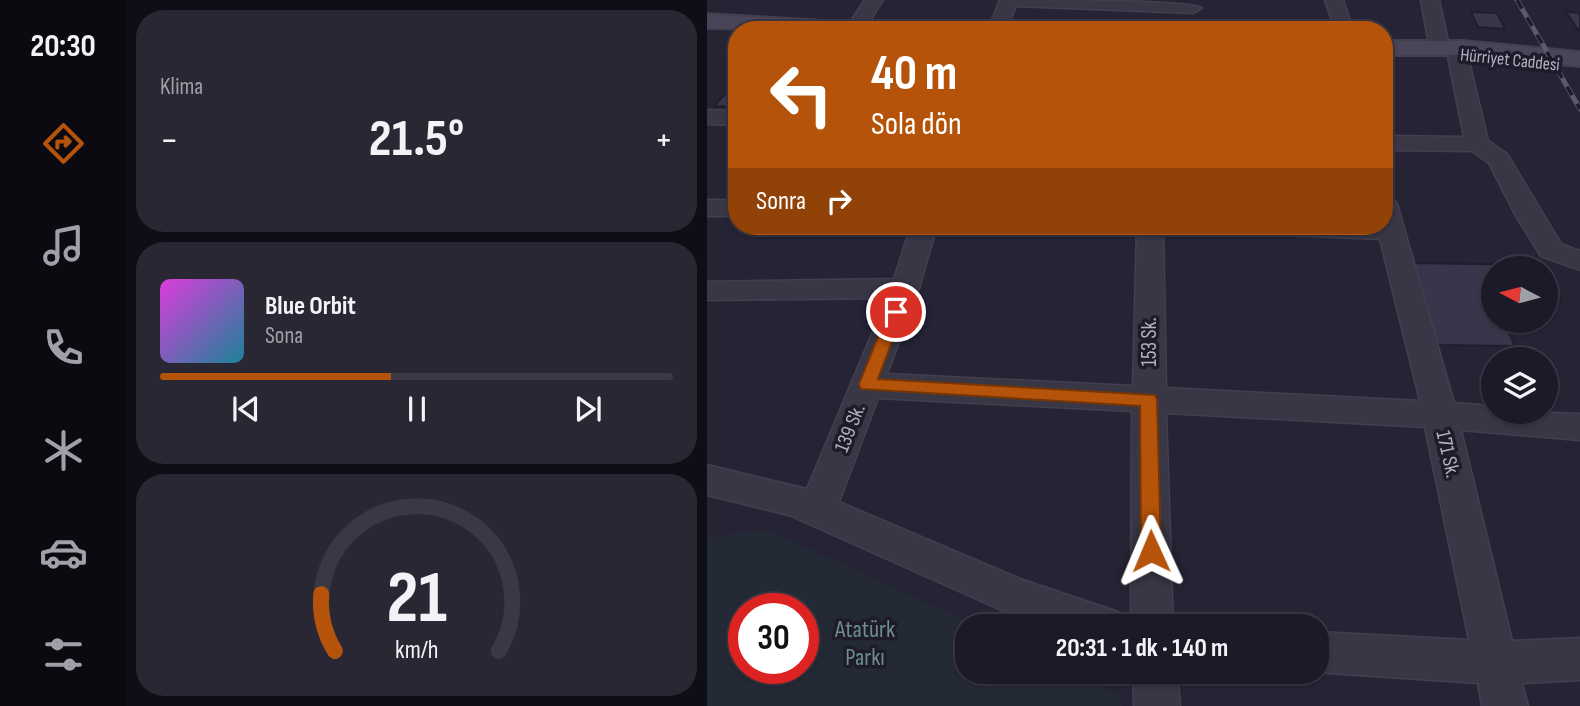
<!DOCTYPE html>
<html lang="tr">
<meta charset="utf-8">
<style>
:root{--surface:#1c1a28;--page:#292734;--text:#f1f3f6;--muted:#a0a1a8;--line:#3a3845;--accent:#b45309}
body{margin:0;font-family:"Sofia Sans Condensed",sans-serif;background:var(--page);color:var(--text);height:100vh;display:flex;flex-direction:column;font-size:26px;white-space:nowrap}
*{box-sizing:border-box;margin:0}
p{font-size:23px;color:var(--muted)}
.icon{flex:none;width:38px;height:38px;fill:none;stroke:currentColor;stroke-width:2;stroke-linecap:round;stroke-linejoin:round}
.map{position:relative;flex:1;overflow:hidden}
.drawer{display:flex;flex-direction:column;gap:10px;padding:10px;background:#0f0e16;width:581px}
.drawer>*{flex:none}
.top-card{position:absolute;left:21px;top:21px;width:665px;height:214px;border-radius:28px;box-shadow:0 2px 5px #0004,0 0 0 2px var(--line);background:#b45309;color:#fff;overflow:hidden}
.needle{width:46px;rotate:277deg}
.controls{position:absolute;left:774px;top:256px;display:grid;gap:14px}
.controls a{display:grid;place-items:center;width:77px;height:77px;border-radius:50%;background:var(--surface);box-shadow:0 2px 5px #0004,0 0 0 2px var(--line);font-size:35px}
.speed{position:absolute;left:21px;top:593px;display:flex;gap:14px;font-size:35px;font-weight:700;text-align:center}
.speed>*{display:grid;place-content:center;width:91px;height:91px;border-radius:50%;background:var(--surface);box-shadow:0 2px 5px #0004,0 0 0 2px var(--line);line-height:1}
.speed .limit{border:10px solid #d22;background:#fff;color:#111}
.pin{position:absolute;display:grid;place-items:center;width:60px;height:60px;color:#fff;margin:-30px;border:4px solid #fff;border-radius:50%;box-shadow:0 2px 7px #0007}
.me{position:absolute;width:77px;margin:-38px;rotate:359deg;stroke-linejoin:round;filter:drop-shadow(0 0 5px #0008)}
.turn{display:flex;align-items:center;gap:24px;height:147px;padding:0 28px;font-size:32px}
.turn .icon{width:91px;height:91px;stroke-width:2.5}
.turn b{display:block;font-size:49px;line-height:60px}
.then{display:flex;align-items:center;height:66px;padding:0 28px;background:#0003;gap:14px;font-size:26px}
.big{font-size:52px;font-weight:700;line-height:1.1}
.drawer .tile{flex:1;display:flex;flex-direction:column;justify-content:center;gap:10px;min-width:0;padding:0 24px;border-radius:28px;background:var(--page)}
.drawer .dial{align-items:center;gap:0}
.dial svg{height:182px;overflow:visible;fill:none;stroke:var(--line);stroke-width:7;stroke-linecap:round;text-anchor:middle}
.dial text{fill:var(--text);stroke:none}
.song{display:flex;align-items:center;gap:21px}
.cover{width:84px;height:84px;border-radius:10px;background:linear-gradient(135deg,hsl(300 70% 55%),hsl(190 70% 35%))}
.played{height:7px;border-radius:4px;background:linear-gradient(90deg,var(--accent) 45%,var(--line) 45%)}
.keys{display:flex;justify-content:space-around;direction:ltr}
.heat{display:flex;justify-content:space-between;align-items:center;font-size:38px;direction:ltr}
.trip{position:absolute;left:248px;top:614px;width:374px;height:70px;border-radius:28px;background:var(--surface);box-shadow:0 2px 5px #0004,0 0 0 2px var(--line);font-weight:700;line-height:70px;text-align:center}
main{display:flex;flex:1;min-height:0}
.menu{display:flex;flex-direction:column;width:126px;justify-content:space-around;align-items:center;background:#0b0a10;color:var(--muted)}
.menu .icon{width:49px;height:49px}
.menu .current{color:var(--accent)}
.menu b{font-size:32px;color:var(--text)}
.map>svg:first-child{display:block}
.green{fill:#242936;fill-rule:evenodd}
.building{fill:#3a354b;stroke:#201d2c;stroke-width:2}
.lines{fill:none;stroke-linecap:round;stroke-linejoin:round}
.street-casing{stroke:#423f4f;stroke-width:3}
.secondary-casing{stroke:#423f4f;stroke-width:4}
.street{fill:#393645;fill-rule:evenodd}
.secondary{fill:#494458;fill-rule:evenodd}
.rail-casing{stroke:#5d586c;stroke-width:5}
.rail{stroke:#1f1b2a;stroke-width:3.5;stroke-dasharray:10;stroke-linecap:butt}
.route{fill:#b45309;stroke:#753606;stroke-width:2}
.labels{text-anchor:middle;dominant-baseline:central;stroke-width:7;stroke-linejoin:round;paint-order:stroke}
.far-street-label{font-size:18px;fill:#b5b0c2;stroke:#1f1b2a}
.street-label{font-size:21px;fill:#b5b0c2;stroke:#1f1b2a}
.near-park-label{font-size:24px;fill:#6b8f8a;stroke:#1f1b2a}
</style>
<main>
<nav class="menu">
<b>20:30</b>
<svg class="icon current" aria-label="directions" viewBox="0 0 24 24"><path d="M12 3l9 9-9 9-9-9zM9 14v-3h6M13 9l2 2-2 2"/></svg>
<svg class="icon" aria-label="music" viewBox="0 0 24 24"><path d="M9 18V5l10-2v13"/><circle cx="6" cy="18" r="3"/><circle cx="16" cy="16" r="3"/></svg>
<svg class="icon" aria-label="phone" viewBox="0 0 24 24"><path d="M5 4h4l2 5-3 2q2 4 5 5l2-3 5 2v4C11 20 4 13 5 4z"/></svg>
<svg class="icon" aria-label="climate" viewBox="0 0 24 24"><path d="M12 3v18M4 7l16 10M4 17L20 7"/></svg>
<svg class="icon" aria-label="car" viewBox="0 0 24 24"><path d="M5 17H2v-5l4-1 3-4h7l3 4 3 1v5h-3M9 17h6M6 11h13"/><circle cx="7" cy="17" r="2"/><circle cx="17" cy="17" r="2"/></svg>
<svg class="icon" aria-label="filters" viewBox="0 0 24 24"><path d="M4 7h16M4 17h16"/><circle cx="9" cy="7" r="2"/><circle cx="15" cy="17" r="2"/></svg>
</nav>
<section class="drawer">
<div class="tile"><p>Klima</p>
<div class="heat"><a>−</a><b class="big">21.5°</b><a>+</a></div>
</div>
<div class="tile">
<div class="song"><i class="cover"></i><div><b>Blue Orbit</b><p>Sona</p></div></div>
<div class="played"></div>
<div class="keys"><svg class="icon" aria-label="previous" viewBox="0 0 24 24"><path d="M18 5L8 12l10 7zM5 5v14"/></svg><svg class="icon" aria-label="pause" viewBox="0 0 24 24"><path d="M8 5v14M16 5v14"/></svg><svg class="icon" aria-label="next" viewBox="0 0 24 24"><path d="M6 5l10 7-10 7zM19 5v14"/></svg></div>
</div>
<div class="tile dial"><svg viewBox="0 0 100 80">
<path d="M14 69A42 42 0 1 1 86 69"/>
<path d="M14 69A42 42 0 0 1 8 44" stroke="#b45309"/>
<text x="50" y="56" font-size="32" font-weight="700">21</text>
<text x="50" y="72" font-size="11">km/h</text>
</svg></div>
</section>
<div class="map">
<svg width="873" height="706" viewBox="0 0 873 706">
<rect width="100%" height="100%" fill="#262335"/>
<!-- green -->
<path class="green" d="M60,529L270,626H261V672H367L414,694L415,706H0V537ZM37,609H96V668H37Z"/>
<!-- building -->
<g class="building">
<path d="M764,12L790,13L798,29L771,27Z"/>
<path d="M859,12L873,13V30H871Z"/>
<path d="M30,81V107L7,106Z"/>
<path d="M701,263L835,265L837,268H786V320H796L808,346L729,345Z"/>
<path d="M838,270L855,302H838Z"/>
</g>
<g class="lines">
<!-- street casing -->
<g class="street-casing">
<g id="street">
<path d="M158,0H176L157,30H138Z"/>
<path d="M293,0C321,0 484,0 495,8L486,13L309,6L299,30H281Z"/>
<path d="M618,0H636L646,30H628Z"/>
<path d="M714,0H732L743,50L740,54H726L723,50Z"/>
<path d="M751,51L758,53L761,57L781,141L800,154L854,244L873,251V270L834,256L809,216L782,163L765,151L677,150V136L757,137L741,57L744,53Z"/>
<path d="M0,110L30,111V125L0,124Z"/>
<path d="M677,196L686,199L690,204L747,403L786,406V411L873,414V440L754,430L805,641L873,638V680L815,683L821,706H775L771,683L606,672H611V632L762,640L718,427L459,413L466,626H424L425,411L171,398L132,502L313,579L411,612L417,626H340L292,609L82,515L0,495V465L100,489L180,298L0,300V282L187,279L204,226H230L212,288L180,374L426,386L430,226H456L459,388L713,401L673,239L552,234L543,232L539,226H677Z"/>
<rect x="0" y="200" width="30" height="16"/>
<path d="M426,672H470L473,706H427Z"/>
</g>
</g>
<!-- secondary casing -->
<g class="secondary-casing">
<g id="secondary">
<path d="M0,14L149,23L157,25L160,30L0,28Z"/>
<path d="M677,41H756L873,52V66L756,55H677Z"/>
</g>
</g>
<!-- street -->
<use href="#street" class="street"/>
<!-- secondary -->
<use href="#secondary" class="secondary"/>
<!-- rail casing -->
<g class="rail-casing">
<path id="rail" d="M810,0L873,109"/>
</g>
<!-- rail -->
<use href="#rail" class="rail"/>
</g>
<!-- route -->
<path class="route" d="M189,307L196,312L171,379L448,395L450,400L454,551L451,557L444,560L437,557L434,551L433,406L154,389L152,384L181,312Z"/>
<g class="labels">
<!-- far-street labels -->
<g class="far-street-label">
<text transform="translate(803 60) rotate(6)">Hürriyet Caddesi</text>
</g>
<!-- street labels -->
<g class="street-label">
<text transform="translate(442 342) rotate(-90)">153 Sk.</text>
<text transform="translate(143 428) rotate(-68)">139 Sk.</text>
<text transform="translate(741 454) rotate(77)">171 Sk.</text>
</g>
<!-- near-park labels -->
<g class="near-park-label">
<text x="158" y="629">Atatürk<tspan x="158" dy="28">Parkı</tspan></text>
</g>
</g>
</svg>
<div class="controls">
<a><svg class="needle" viewBox="-14 -14 28 28"><path d="M0-13l5 13h-10z" fill="#e53935"/><path d="M0 13l5-13h-10z" fill="#a0a1a8"/></svg></a>
<a><svg class="icon" aria-label="layers" viewBox="0 0 24 24"><path d="M12 4l9 5-9 5-9-5zM3 14l9 5 9-5"/></svg></a>
</div>
<div class="speed"><div class="limit">30</div></div>
<div class="pin" style="left:189px;top:312px;background:#d93025"><svg class="icon" aria-label="arrive" viewBox="0 0 24 24"><path d="M6 21V4h12l-3 4 3 4H6"/></svg></div>
<svg class="me" style="left:444px;top:551px" viewBox="-20 -20 40 40"><path d="M0-17L14 15 0 8-14 15z" fill="#b45309" stroke="#fff" stroke-width="4"/></svg>
<div class="trip">20:31 · 1 dk · 140 m</div>
<div class="top-card">
<div class="turn"><svg class="icon" aria-label="left" viewBox="0 0 24 24"><path d="M17 20v-9H6M10 6l-5 5 5 5"/></svg><div><b>40 m</b>Sola dön</div></div>
<div class="then">Sonra<svg class="icon" aria-label="right" viewBox="0 0 24 24"><path d="M7 20v-9h11M14 6l5 5-5 5"/></svg></div>
</div>
</div>
</main>
